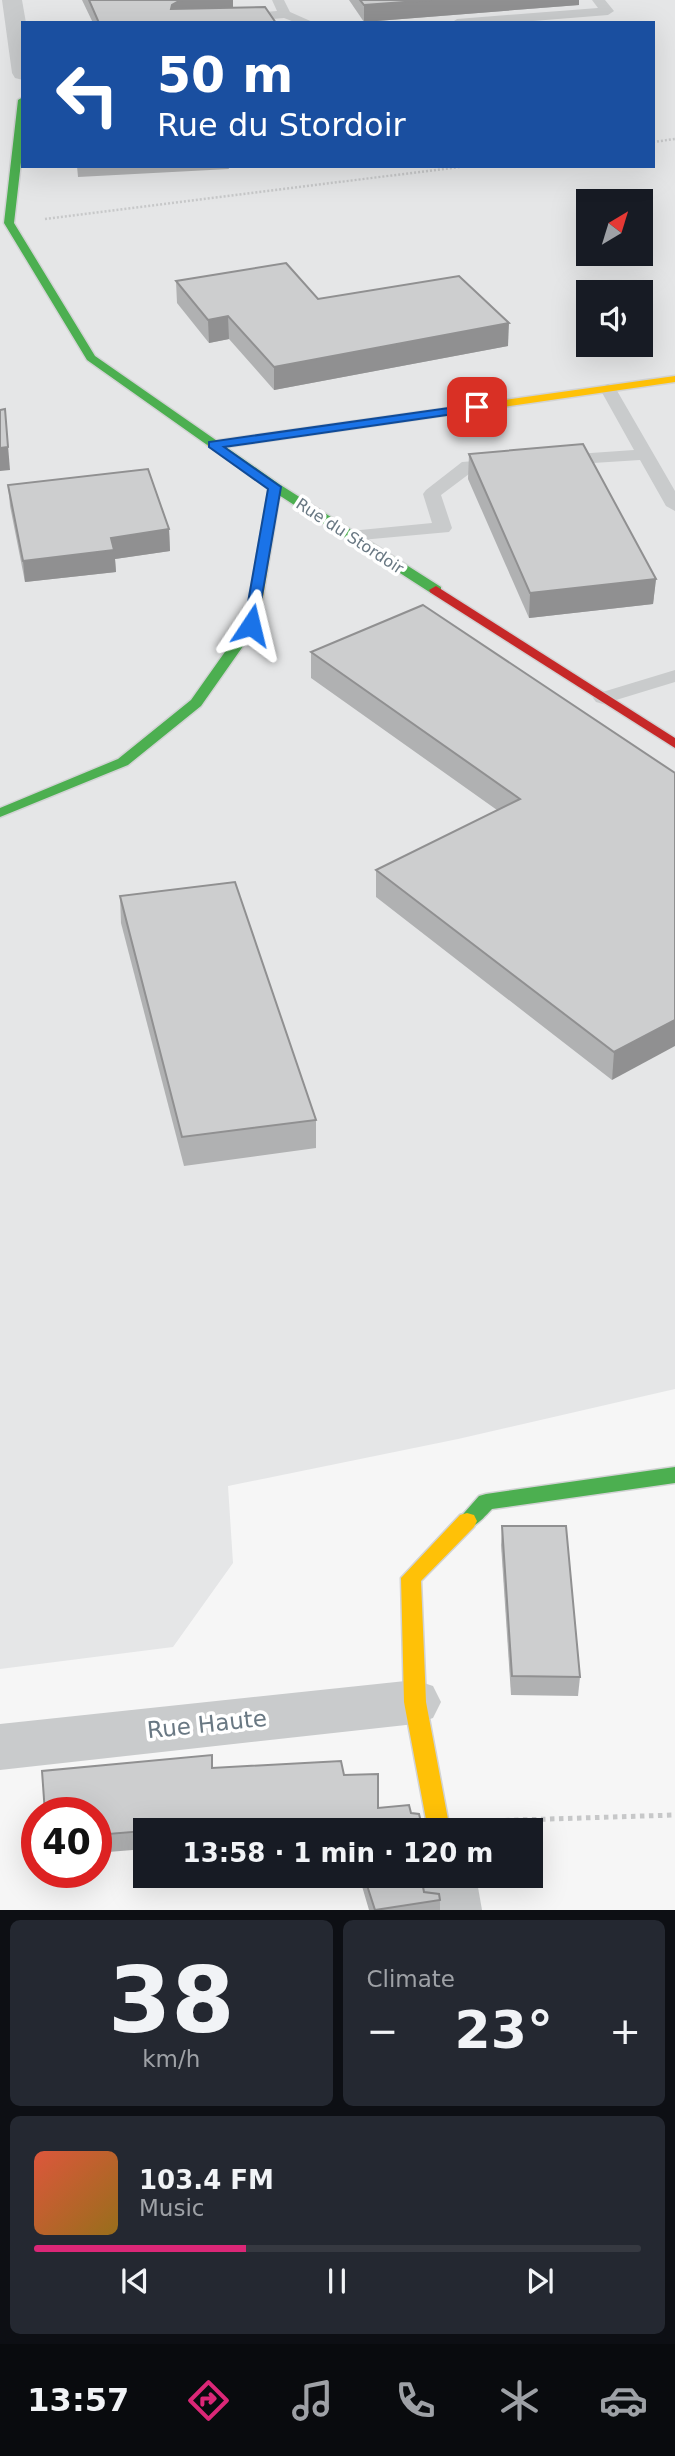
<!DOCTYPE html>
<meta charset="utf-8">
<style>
:root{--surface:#171b24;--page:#242831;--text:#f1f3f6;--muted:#9ea1a6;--line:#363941;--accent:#db2777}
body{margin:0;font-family:"DejaVu Sans",sans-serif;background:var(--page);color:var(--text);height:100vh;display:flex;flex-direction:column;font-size:26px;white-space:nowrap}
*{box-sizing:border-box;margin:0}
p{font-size:23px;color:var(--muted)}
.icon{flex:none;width:38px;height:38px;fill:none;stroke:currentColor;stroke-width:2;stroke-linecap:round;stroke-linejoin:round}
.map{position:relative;height:1910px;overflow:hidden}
.details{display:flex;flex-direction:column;gap:10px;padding:10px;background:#0d0f14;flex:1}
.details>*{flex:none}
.hud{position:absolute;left:21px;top:21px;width:634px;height:147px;border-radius:0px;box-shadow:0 7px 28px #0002;background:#1a4fa0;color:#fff;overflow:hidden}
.needle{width:46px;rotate:38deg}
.buttons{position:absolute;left:576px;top:189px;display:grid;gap:14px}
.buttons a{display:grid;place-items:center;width:77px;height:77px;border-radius:0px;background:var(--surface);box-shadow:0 7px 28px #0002;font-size:35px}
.speed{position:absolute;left:21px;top:1797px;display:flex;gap:14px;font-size:35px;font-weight:700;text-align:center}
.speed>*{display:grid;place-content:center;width:91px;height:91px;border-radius:50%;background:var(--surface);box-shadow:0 7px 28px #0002;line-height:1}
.speed .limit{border:10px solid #d22;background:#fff;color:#111}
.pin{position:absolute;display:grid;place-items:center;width:60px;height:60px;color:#fff;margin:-30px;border-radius:14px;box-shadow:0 4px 10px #0006}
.me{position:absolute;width:77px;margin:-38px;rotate:10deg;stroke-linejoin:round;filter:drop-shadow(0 0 5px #0008)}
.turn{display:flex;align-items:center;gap:24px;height:147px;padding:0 21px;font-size:32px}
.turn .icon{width:91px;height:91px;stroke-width:2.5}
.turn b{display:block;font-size:49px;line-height:60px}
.big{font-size:52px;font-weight:800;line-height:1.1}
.details .widget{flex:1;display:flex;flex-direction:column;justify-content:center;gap:10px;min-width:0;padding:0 24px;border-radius:10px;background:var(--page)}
.details .dial{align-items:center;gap:0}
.dial b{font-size:91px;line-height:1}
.song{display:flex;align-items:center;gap:21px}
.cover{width:84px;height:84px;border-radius:10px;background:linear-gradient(135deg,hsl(10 70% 55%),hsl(40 70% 35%))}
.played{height:7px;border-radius:4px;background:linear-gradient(90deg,var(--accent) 35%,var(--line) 35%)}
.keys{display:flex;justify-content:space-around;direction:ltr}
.heat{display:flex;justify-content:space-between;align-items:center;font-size:38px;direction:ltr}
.details .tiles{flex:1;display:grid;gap:10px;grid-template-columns:1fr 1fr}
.widget:last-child{grid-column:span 2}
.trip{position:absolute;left:133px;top:1818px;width:410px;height:70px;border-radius:0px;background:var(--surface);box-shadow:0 7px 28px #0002;font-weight:800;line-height:70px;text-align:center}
.tab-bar{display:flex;height:112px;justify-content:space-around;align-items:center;background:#090b0e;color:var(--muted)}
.tab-bar .icon{width:49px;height:49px}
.tab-bar .selected{color:var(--accent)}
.tab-bar b{font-size:32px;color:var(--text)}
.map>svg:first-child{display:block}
.built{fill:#e5e6e7;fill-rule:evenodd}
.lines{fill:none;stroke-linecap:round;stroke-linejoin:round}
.fast-casing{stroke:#d2d3d4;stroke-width:3}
.slow-casing{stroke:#d2d3d4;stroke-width:3}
.jam-casing{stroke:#d2d3d4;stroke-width:3}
.path-far1{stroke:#c7c8c9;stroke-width:2.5;stroke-dasharray:2 2;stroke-linecap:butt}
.path{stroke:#c7c8c9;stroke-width:5;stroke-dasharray:4.5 4.5;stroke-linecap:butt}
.lane{fill:#c9cbcc;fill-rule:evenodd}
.street{fill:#c9cbcc;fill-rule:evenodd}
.fast{fill:#4caf50;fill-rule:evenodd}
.slow{fill:#ffc107;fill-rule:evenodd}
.jam{fill:#c62828;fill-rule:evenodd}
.wall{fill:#b0b1b2}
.shaded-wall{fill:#909091}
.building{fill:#cdcecf;stroke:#909091;stroke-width:2}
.route{fill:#1a73e8;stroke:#114b97;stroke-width:2}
.labels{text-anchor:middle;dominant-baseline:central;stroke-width:7;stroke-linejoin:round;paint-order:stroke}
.far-street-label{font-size:16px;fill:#697883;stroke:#fff}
.near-street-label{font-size:23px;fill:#697883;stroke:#fff}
</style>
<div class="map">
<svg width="675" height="1910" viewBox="0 0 675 1910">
<rect width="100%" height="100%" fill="#f6f6f6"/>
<!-- built -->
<path class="built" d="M0,0H675V1389L458,1439L228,1486L233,1563L173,1647L0,1669ZM23,23H653V166H23ZM588,201H640V254H588ZM588,292H640V345H588Z"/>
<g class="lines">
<!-- fast casing -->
<g class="fast-casing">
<g id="fast">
<path d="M23,97V145L14,223L95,356L279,484L441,587V593H431L271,490L87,360L4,223L18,100Z"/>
<path d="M253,612L260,616L258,625L201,706L128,765L0,817V808L118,759L191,700L244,625L248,613Z"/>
<path d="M675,1467V1483L492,1509C482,1519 474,1531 460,1527L457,1521L479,1496L486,1494Z"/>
</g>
</g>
<!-- slow casing -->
<g class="slow-casing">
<g id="slow">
<path d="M675,376V382L213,449L207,445L213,441Z"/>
<path d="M275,483L281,487L260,616L253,620L246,616L269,487Z"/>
<path d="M467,1513L474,1515L477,1521L474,1527L421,1581L426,1702L450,1830H428L404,1702L401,1578L460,1515Z"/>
</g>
</g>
<!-- jam casing -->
<g class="jam-casing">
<path id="jam" d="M436,586L675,738V748L431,593L429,590Z"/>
</g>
<!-- path-far1 -->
<g class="path-far1">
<path d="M653,142L675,139"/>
<path d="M45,219L467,166"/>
</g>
<!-- path -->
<path class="path" d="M487,1821L675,1815"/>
<!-- lane -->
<g class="lane">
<path d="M272,0H284L290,12L315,23H297L284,18L227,23H174L180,19L277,11Z"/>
<path d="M592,0H605L614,11L608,15L508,23H451L457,19L598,8Z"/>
<path d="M608,384L616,389L675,491V511L666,506L640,460L562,465L553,460L562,455L634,450L600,389Z"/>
<path d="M499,459L508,464L505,468L473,471L441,495L452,528L449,532L350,541L341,536L350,531L432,523L423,494L426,490L462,462Z"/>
<path d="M675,670V682L603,704L596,702L593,698L596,694Z"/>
</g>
<!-- street -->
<g class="street">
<path d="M2,0H22L26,23H23V80L15,78L12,73Z"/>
<path d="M415,1680L433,1686L441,1702L433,1718L415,1724L0,1770V1724Z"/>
<path d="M420,1876H476L482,1910H426Z"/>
</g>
<!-- fast -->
<use href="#fast" class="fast"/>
<!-- slow -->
<use href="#slow" class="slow"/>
<!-- jam -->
<use href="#jam" class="jam"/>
</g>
<!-- wall -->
<g class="wall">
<path d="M82,0H233V7L276,23H93Z"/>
<path d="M349,0H579V5L364,22Z"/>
<path d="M77,166H228L229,169L78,177Z"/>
<path d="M176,281L318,299L508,346L274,390L229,339L209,343L177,303Z"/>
<path d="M469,454L656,579L653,604L529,618L468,479Z"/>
<path d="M8,485L169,529L170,551L115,559L116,572L25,582L10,506Z"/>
<path d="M311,652L675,773L612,1080L376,897V870L497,810L311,678Z"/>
<path d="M120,896L316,1120V1148L184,1166L121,923Z"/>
<path d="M502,1526L580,1677L578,1696L511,1695L501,1545Z"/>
<path d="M212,1768L344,1775L378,1808L411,1813L423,1830H145V1849L96,1853V1813Z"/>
<path d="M359,1876H421L424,1892L440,1900V1910H369Z"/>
</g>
<!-- shaded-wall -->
<g class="shaded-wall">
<path d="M186,0H233V12L172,23V5L179,1Z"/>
<path d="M431,0H579V5L364,22V5Z"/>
<path d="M228,316L229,339L209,343L208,320Z"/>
<path d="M509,323L508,346L274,390V367Z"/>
<path d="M5,409L10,470L0,471V448Z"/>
<path d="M169,529L170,551L115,559L116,572L25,582L23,561L111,538Z"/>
<path d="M656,579L653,604L529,618L530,593Z"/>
<path d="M675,1020V1046L612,1080L614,1052Z"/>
</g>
<!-- building -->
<g class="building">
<path d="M89,0H186L179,1L172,5L171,9L265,7L276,23H99Z"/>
<path d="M360,0H431L364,5Z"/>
<path d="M286,263L318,299L459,276L509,323L274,367L228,316L208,320L176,281Z"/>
<path d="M5,409L8,447L0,448V410Z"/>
<path d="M583,444L656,579L530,593L469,454Z"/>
<path d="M148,469L169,529L111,538L114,550L23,561L8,485Z"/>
<path d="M423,605L675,773V1020L614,1052L376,870L520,799L311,652Z"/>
<path d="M235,882L316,1120L182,1137L120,896Z"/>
<path d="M502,1526H566L580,1677L512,1676Z"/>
<path d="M212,1755V1768L341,1761L344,1775L378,1774V1808L409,1805L411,1813L419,1814L423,1830H358V1820L243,1827L242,1823L96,1835V1813H45L42,1771Z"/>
<path d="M364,1876H421L424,1892L439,1894L440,1900L375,1910Z"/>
</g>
<!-- route -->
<path class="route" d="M477,404L483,407L481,410L224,447L281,487L257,625L256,628H246L244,625L268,489L209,447V442Z"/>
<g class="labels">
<!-- far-street labels -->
<g class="far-street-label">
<text transform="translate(350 536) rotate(33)">Rue du Stordoir</text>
</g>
<!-- near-street labels -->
<g class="near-street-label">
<text transform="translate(207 1724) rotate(-6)">Rue Haute</text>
</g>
</g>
</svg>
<div class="buttons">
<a><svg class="needle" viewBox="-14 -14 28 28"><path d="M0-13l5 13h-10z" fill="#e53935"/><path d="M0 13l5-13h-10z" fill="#9ea1a6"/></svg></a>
<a><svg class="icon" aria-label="sound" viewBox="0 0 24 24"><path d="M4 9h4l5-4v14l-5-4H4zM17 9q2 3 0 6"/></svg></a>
</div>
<div class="speed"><div class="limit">40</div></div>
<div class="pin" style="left:477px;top:407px;background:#d93025"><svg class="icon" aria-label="arrive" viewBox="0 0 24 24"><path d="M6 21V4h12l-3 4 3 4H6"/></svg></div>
<svg class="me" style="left:251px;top:625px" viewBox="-20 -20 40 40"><path d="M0-17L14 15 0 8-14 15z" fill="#1a73e8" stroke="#fff" stroke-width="4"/></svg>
<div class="trip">13:58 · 1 min · 120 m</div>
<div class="hud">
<div class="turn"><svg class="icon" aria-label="left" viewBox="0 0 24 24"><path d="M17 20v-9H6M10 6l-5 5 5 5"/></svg><div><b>50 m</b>Rue du Stordoir</div></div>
</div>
</div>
<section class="details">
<div class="tiles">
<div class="widget dial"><b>38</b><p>km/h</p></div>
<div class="widget"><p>Climate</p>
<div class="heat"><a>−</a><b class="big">23°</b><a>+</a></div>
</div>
<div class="widget">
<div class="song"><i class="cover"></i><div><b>103.4 FM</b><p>Music</p></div></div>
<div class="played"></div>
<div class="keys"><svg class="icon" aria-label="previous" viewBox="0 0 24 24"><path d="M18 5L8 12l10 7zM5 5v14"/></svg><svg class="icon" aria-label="pause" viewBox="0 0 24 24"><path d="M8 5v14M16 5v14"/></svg><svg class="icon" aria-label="next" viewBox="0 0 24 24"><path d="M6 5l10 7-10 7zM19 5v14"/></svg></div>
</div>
</div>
</section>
<nav class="tab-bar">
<b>13:57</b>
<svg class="icon selected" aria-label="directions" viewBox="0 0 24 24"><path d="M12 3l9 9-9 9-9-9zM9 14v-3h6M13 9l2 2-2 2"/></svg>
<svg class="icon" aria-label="music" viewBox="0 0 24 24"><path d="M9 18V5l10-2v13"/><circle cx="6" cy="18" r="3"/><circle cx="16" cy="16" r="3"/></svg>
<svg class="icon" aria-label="phone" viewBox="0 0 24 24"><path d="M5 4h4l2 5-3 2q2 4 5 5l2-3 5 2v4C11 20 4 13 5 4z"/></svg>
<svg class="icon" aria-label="climate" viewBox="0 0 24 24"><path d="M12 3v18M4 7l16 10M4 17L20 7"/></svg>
<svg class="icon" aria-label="car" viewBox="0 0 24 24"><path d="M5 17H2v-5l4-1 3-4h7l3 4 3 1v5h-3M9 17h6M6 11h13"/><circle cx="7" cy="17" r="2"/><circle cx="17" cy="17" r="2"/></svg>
</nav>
